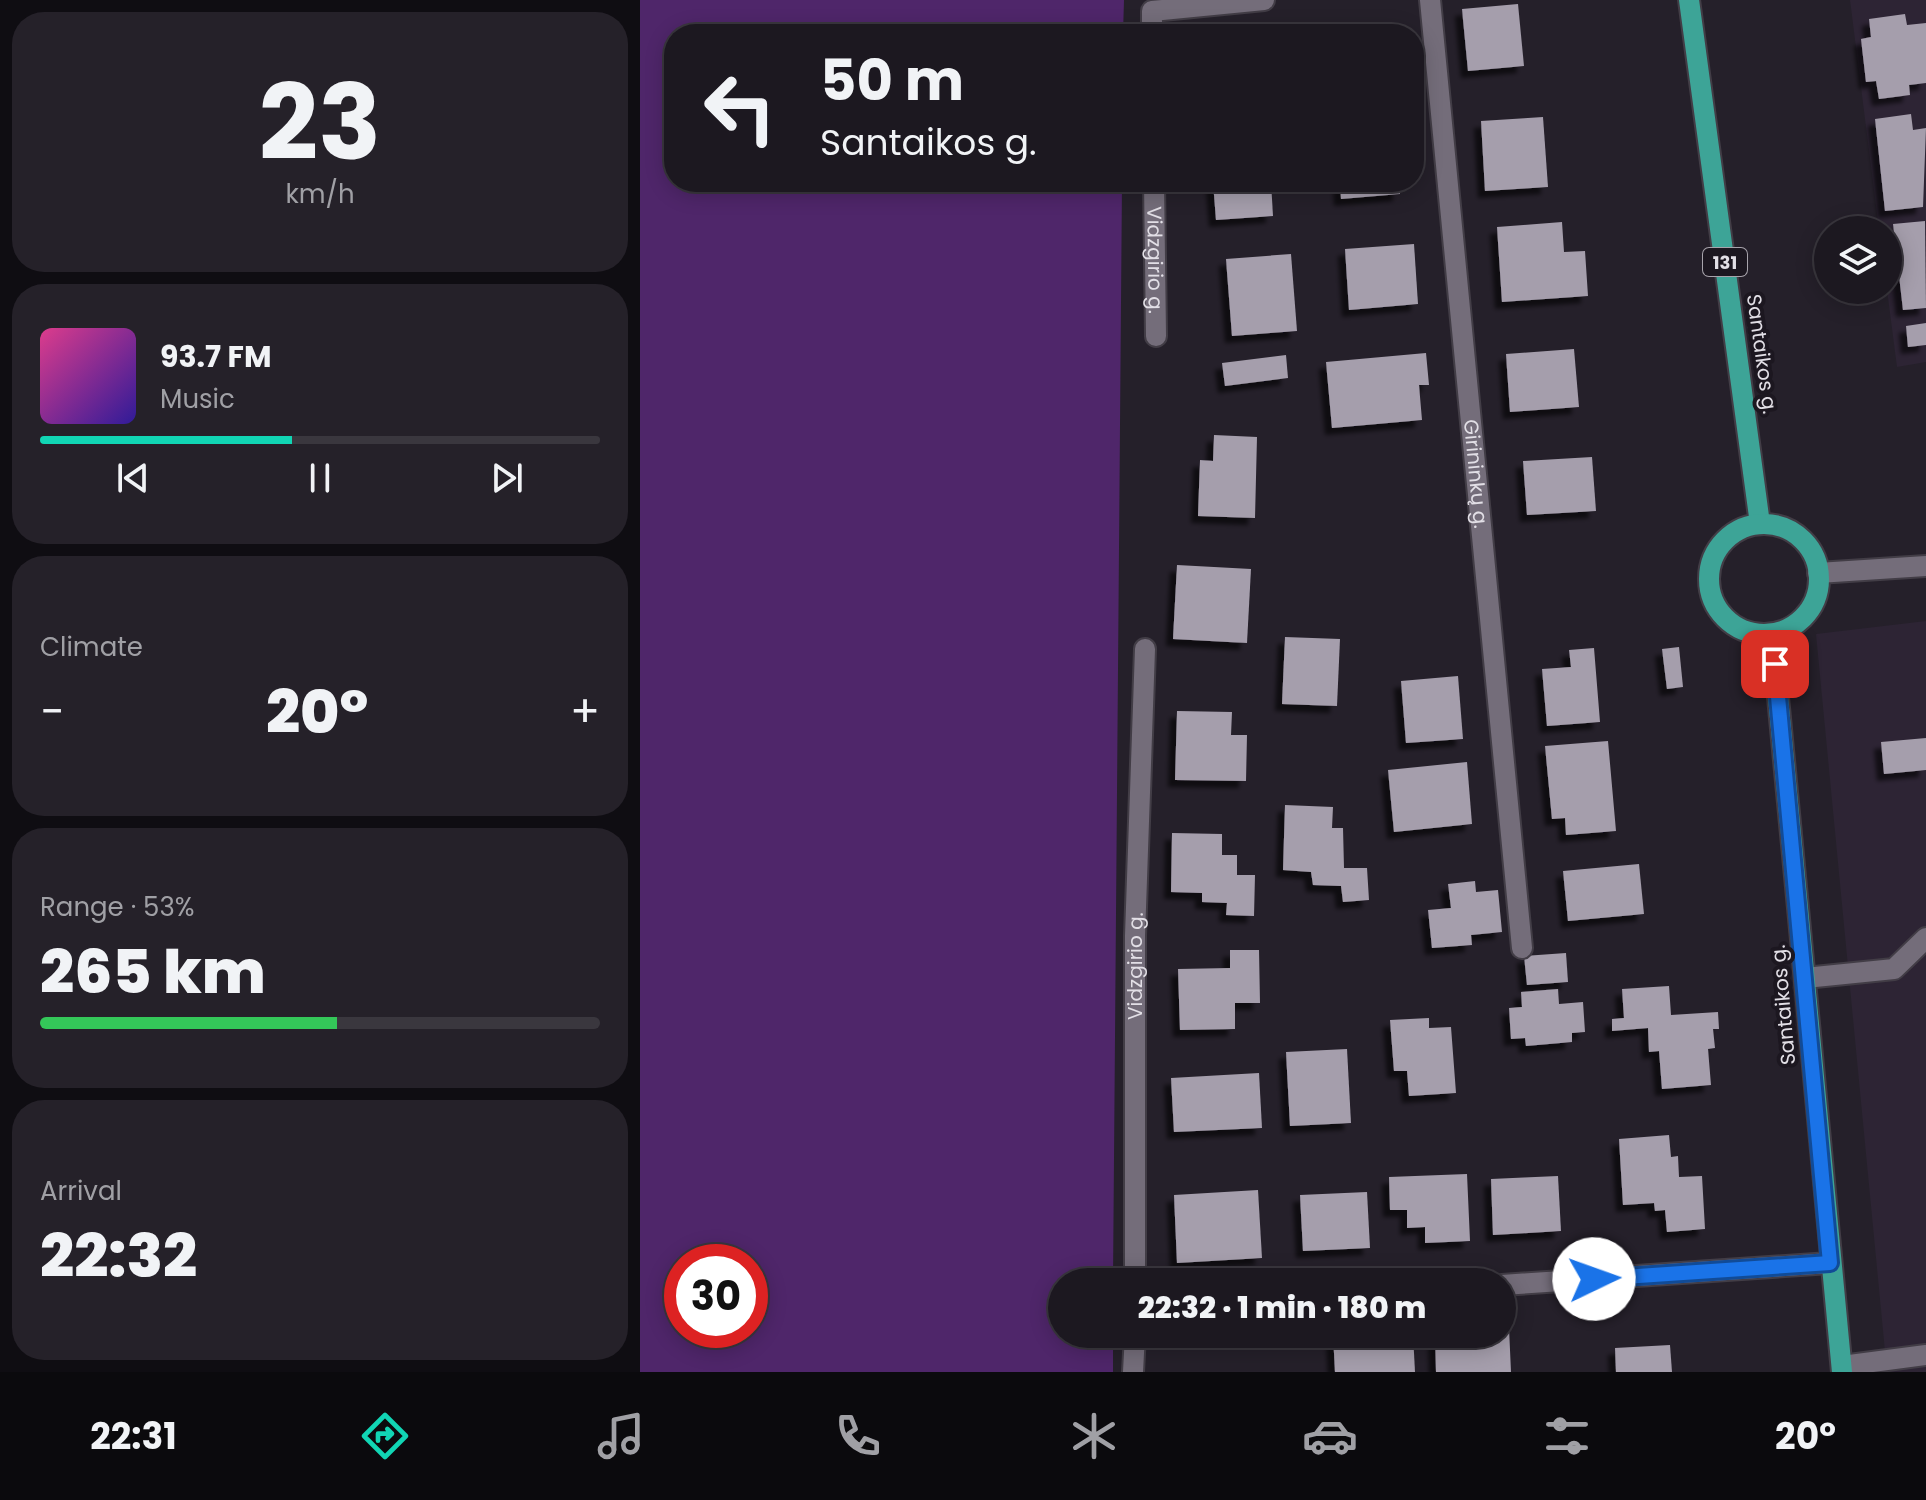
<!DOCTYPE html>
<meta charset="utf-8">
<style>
:root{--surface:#1c1820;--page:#252129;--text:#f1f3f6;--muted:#a0a0a5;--line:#3a373e;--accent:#11d5b4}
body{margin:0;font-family:Poppins,sans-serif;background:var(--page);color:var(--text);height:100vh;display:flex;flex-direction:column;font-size:30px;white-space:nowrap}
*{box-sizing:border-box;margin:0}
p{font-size:26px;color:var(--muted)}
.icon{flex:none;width:44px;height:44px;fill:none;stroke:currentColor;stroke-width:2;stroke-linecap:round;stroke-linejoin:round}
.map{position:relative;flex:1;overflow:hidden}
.side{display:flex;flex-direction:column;gap:12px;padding:12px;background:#0f0d12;width:640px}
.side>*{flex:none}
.top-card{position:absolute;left:24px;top:24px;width:760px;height:168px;border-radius:32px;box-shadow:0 4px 20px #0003,0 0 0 2px var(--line);background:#1c1820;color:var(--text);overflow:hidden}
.buttons{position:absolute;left:1174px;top:216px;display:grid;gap:16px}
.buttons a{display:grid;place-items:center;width:88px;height:88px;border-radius:50%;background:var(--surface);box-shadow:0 4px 20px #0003,0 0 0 2px var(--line);font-size:40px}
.speed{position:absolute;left:24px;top:1244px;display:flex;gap:16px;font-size:40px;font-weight:700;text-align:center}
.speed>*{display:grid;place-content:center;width:104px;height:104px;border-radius:50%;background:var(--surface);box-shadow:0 4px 20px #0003,0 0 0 2px var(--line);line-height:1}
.speed .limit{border:12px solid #d22;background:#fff;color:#111}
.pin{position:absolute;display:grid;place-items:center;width:68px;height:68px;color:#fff;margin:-34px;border-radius:16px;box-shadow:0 4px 12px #0006}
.me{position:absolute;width:88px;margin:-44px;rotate:87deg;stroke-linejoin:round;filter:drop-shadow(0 0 6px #0008)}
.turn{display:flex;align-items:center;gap:28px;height:168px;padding:0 24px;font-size:36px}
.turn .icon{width:104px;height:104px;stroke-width:2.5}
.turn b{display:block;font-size:56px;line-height:68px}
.big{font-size:60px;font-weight:800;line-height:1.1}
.side .widget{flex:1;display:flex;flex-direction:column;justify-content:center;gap:12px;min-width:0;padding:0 28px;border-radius:32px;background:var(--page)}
.side .dial{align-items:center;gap:0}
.dial b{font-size:104px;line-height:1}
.song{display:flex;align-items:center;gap:24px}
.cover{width:96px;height:96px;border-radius:12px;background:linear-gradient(135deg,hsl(330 70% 55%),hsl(250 70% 35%))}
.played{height:8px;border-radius:4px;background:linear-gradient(90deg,var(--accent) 45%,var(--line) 45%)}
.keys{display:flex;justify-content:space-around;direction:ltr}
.heat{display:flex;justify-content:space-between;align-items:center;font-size:44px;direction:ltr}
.charge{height:12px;border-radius:6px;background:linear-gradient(90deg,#34c759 53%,var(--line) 0)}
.trip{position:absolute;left:408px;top:1268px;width:468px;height:80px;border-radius:40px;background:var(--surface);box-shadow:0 4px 20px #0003,0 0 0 2px var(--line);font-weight:800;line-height:80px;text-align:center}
.tabs{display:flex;height:128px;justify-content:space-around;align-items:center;background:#0b0a0d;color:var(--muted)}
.tabs .icon{width:56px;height:56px}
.tabs .active{color:var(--accent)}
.tabs b{font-size:36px;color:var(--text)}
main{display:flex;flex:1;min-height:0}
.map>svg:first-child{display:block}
.built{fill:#2d2434}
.green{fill:#4f266a;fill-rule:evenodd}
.building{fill:#a59eac;filter:url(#shadow)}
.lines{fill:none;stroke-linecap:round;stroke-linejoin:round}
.minor-casing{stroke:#423d46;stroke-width:24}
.major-casing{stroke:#423d46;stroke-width:24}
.minor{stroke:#746d7a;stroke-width:20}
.major{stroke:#3da497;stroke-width:20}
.route-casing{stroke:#114b97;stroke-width:20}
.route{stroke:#1a73e8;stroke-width:14}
.labels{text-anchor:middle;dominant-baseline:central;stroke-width:8;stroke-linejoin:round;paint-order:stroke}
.shield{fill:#1c1720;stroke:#a7a3ab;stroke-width:2}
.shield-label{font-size:18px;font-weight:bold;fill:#e2dfe6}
.street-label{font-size:20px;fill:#e2dfe6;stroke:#1c1720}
</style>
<main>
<section class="side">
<div class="widget dial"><b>23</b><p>km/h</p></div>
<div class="widget">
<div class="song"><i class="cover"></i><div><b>93.7 FM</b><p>Music</p></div></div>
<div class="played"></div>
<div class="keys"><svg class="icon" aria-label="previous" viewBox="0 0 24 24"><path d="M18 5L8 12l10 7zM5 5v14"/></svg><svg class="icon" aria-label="pause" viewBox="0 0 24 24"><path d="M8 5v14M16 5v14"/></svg><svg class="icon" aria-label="next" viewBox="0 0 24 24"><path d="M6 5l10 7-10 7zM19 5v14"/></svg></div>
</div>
<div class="widget"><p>Climate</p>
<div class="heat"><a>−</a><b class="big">20°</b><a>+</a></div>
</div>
<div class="widget"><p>Range · 53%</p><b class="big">265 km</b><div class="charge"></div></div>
<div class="widget"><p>Arrival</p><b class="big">22:32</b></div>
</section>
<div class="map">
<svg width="1286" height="1372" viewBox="0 0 1286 1372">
<defs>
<filter id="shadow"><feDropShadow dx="-7" dy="7" stdDeviation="2" flood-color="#0009"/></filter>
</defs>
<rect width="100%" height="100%" fill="#25202a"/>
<!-- built -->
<g class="built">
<path d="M1210,0H1286V362L1257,367L1247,290L1248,230H1239Z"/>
<path d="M1286,621V1372H1247L1176,634Z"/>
</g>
<!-- green -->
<path class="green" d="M0,0H484L483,34H34V182H482L473,1282H422V1334H473V1372H0ZM42,1262H110V1330H42Z"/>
<!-- building -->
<g class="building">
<path d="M878,4L884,66L828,71L822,9Z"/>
<path d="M1265,14L1267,25L1286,23V83L1269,85L1270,95L1239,99L1236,81L1226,82L1221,39L1231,37L1229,19Z"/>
<path d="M714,22V34H664L663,25Z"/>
<path d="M1271,114L1273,130L1286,128L1283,207L1245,211L1235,119Z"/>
<path d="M903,117L908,187L845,191L841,121Z"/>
<path d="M573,182H631L633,216L576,220Z"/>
<path d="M700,182H759L760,194L701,199Z"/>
<path d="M1285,221L1286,308L1263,310L1253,224Z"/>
<path d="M922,222L924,252L945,251L948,296L862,302L857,227Z"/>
<path d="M774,244L778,304L709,310L705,249Z"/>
<path d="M651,254L657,331L592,336L586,259Z"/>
<path d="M1286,323V345L1268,347L1266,326Z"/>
<path d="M934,349L939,407L870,412L866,354Z"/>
<path d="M786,353L789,385H779L782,420L692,428L686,362Z"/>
<path d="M646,355L648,378L585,386L582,363Z"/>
<path d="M574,435L617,437L615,518L558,516L560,460L573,461Z"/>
<path d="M952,457L956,511L887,515L883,461Z"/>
<path d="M537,565L611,569L607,643L533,639Z"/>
<path d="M645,637L700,639L697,706L642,704Z"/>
<path d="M1039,647L1043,687L1027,689L1022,649Z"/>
<path d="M954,648L960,722L907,726L902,669L931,667L929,650Z"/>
<path d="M818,676L823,739L766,743L761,681Z"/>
<path d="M537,711L592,712L591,735H607L606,781L535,780Z"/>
<path d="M1286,738V770L1244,774L1241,742Z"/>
<path d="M968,741L976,831L926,835L925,818L912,819L905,746Z"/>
<path d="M827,762L832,824L754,832L748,770Z"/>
<path d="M645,805L693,807L692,828H703L704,868H727L729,900L703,902L701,886L673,885L671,872L643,870Z"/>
<path d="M532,833L582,834V855H597V875H615L614,916L586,915L587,903L562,902V893L531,892Z"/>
<path d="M999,864L1004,914L928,921L923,871Z"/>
<path d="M835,881L836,892L858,890L862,932L831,935L832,945L792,948L788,910L811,908L808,884Z"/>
<path d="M590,950H619L620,1003H595V1029L540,1030L538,969L590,968Z"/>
<path d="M926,953L928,982L887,985L884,956Z"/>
<path d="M1029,986L1031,1015L1078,1012L1079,1029H1073L1075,1048L1068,1049L1071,1085L1022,1089L1019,1051L1009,1052L1008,1028L972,1031V1019L984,1018L982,989Z"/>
<path d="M918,989L919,1004L943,1002L945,1032L932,1033V1042L886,1046L885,1038L871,1039L869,1008L882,1007L881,992Z"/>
<path d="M789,1018V1028L811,1027L816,1093L769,1096L767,1071H754L750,1020Z"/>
<path d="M707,1049L711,1123L650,1126L646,1052Z"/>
<path d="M619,1073L622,1128L534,1132L531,1078Z"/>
<path d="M1029,1135L1031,1157L1038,1156L1039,1177L1062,1176L1065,1229L1027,1232L1025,1210L1015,1211L1014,1203L983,1205L979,1139Z"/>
<path d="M827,1174L830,1241L785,1243V1227L767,1228V1210H750L749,1177Z"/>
<path d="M918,1176L921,1231L853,1235L851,1179Z"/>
<path d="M618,1190L622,1258L537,1263L534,1195Z"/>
<path d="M727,1192L730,1248L663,1251L660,1195Z"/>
<path d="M862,1328H869L871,1372H796L795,1334H862Z"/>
<path d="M693,1334H773L775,1372H695Z"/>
<path d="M1030,1345L1032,1372H976L975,1348Z"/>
</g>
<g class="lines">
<!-- minor casing -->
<g class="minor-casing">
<g id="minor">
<path id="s1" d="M790,0L882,948"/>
<path d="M512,34V11L624,0"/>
<path id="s2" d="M514,182L516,336"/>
<path d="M1178,573L1286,566"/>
<path d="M1165,978L1254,969L1286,938"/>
<path id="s3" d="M495,1282V936L505,649"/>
<path d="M862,1285L1190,1263"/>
<path d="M1202,1366L1286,1355"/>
<path d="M493,1372L495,1334"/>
</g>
</g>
<!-- major casing -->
<g class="major-casing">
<g id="major">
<path d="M1049,0L1120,524"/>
<circle cx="1124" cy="579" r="55"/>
<path d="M1132,634L1202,1372"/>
</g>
</g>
<!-- minor -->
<use href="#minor" class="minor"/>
<!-- major -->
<use href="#major" class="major"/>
</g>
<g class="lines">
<!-- route casing -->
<g class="route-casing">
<path id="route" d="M954,1279L1190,1263L1135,664"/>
</g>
<!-- route -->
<use href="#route" class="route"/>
</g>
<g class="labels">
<!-- shield labels -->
<rect class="shield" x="1063" y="248" width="44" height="28" rx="6"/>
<g class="shield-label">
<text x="1085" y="262">131</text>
</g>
<!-- street labels -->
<g class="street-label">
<text stroke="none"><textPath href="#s2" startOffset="78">Vidzgirio g.</textPath></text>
<text transform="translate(1122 354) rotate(82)">Santaikos g.</text>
<text stroke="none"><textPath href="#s1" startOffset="476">Girininkų g.</textPath></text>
<text stroke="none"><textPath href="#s3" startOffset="316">Vidzgirio g.</textPath></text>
<text transform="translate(1143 1005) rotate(-95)">Santaikos g.</text>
</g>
</g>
</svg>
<div class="buttons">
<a><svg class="icon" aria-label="layers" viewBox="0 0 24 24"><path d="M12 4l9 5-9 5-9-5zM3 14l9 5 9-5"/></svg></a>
</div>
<div class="speed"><div class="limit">30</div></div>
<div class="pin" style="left:1135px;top:664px;background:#d93025"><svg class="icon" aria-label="arrive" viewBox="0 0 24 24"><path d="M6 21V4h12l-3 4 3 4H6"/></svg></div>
<svg class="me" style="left:954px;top:1279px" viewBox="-20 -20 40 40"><circle r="19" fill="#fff"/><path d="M0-13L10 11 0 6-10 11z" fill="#1a73e8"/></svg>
<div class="trip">22:32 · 1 min · 180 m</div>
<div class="top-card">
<div class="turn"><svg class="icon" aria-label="left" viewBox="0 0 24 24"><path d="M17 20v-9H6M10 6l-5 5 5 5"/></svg><div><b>50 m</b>Santaikos g.</div></div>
</div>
</div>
</main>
<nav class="tabs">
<b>22:31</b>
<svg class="icon active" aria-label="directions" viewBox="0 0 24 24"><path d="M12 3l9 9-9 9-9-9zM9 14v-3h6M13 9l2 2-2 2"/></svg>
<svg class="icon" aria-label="music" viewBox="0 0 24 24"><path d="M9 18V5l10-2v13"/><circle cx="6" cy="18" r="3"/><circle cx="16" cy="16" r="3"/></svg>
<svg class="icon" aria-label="phone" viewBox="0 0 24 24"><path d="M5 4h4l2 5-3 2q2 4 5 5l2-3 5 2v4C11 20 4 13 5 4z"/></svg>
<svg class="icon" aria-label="climate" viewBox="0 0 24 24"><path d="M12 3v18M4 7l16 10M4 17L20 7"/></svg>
<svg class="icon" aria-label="car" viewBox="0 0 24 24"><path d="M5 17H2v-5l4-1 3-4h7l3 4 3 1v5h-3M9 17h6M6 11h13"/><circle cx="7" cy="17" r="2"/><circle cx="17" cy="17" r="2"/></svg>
<svg class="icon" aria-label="filters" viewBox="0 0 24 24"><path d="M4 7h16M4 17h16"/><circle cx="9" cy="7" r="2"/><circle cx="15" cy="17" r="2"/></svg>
<b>20°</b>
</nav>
